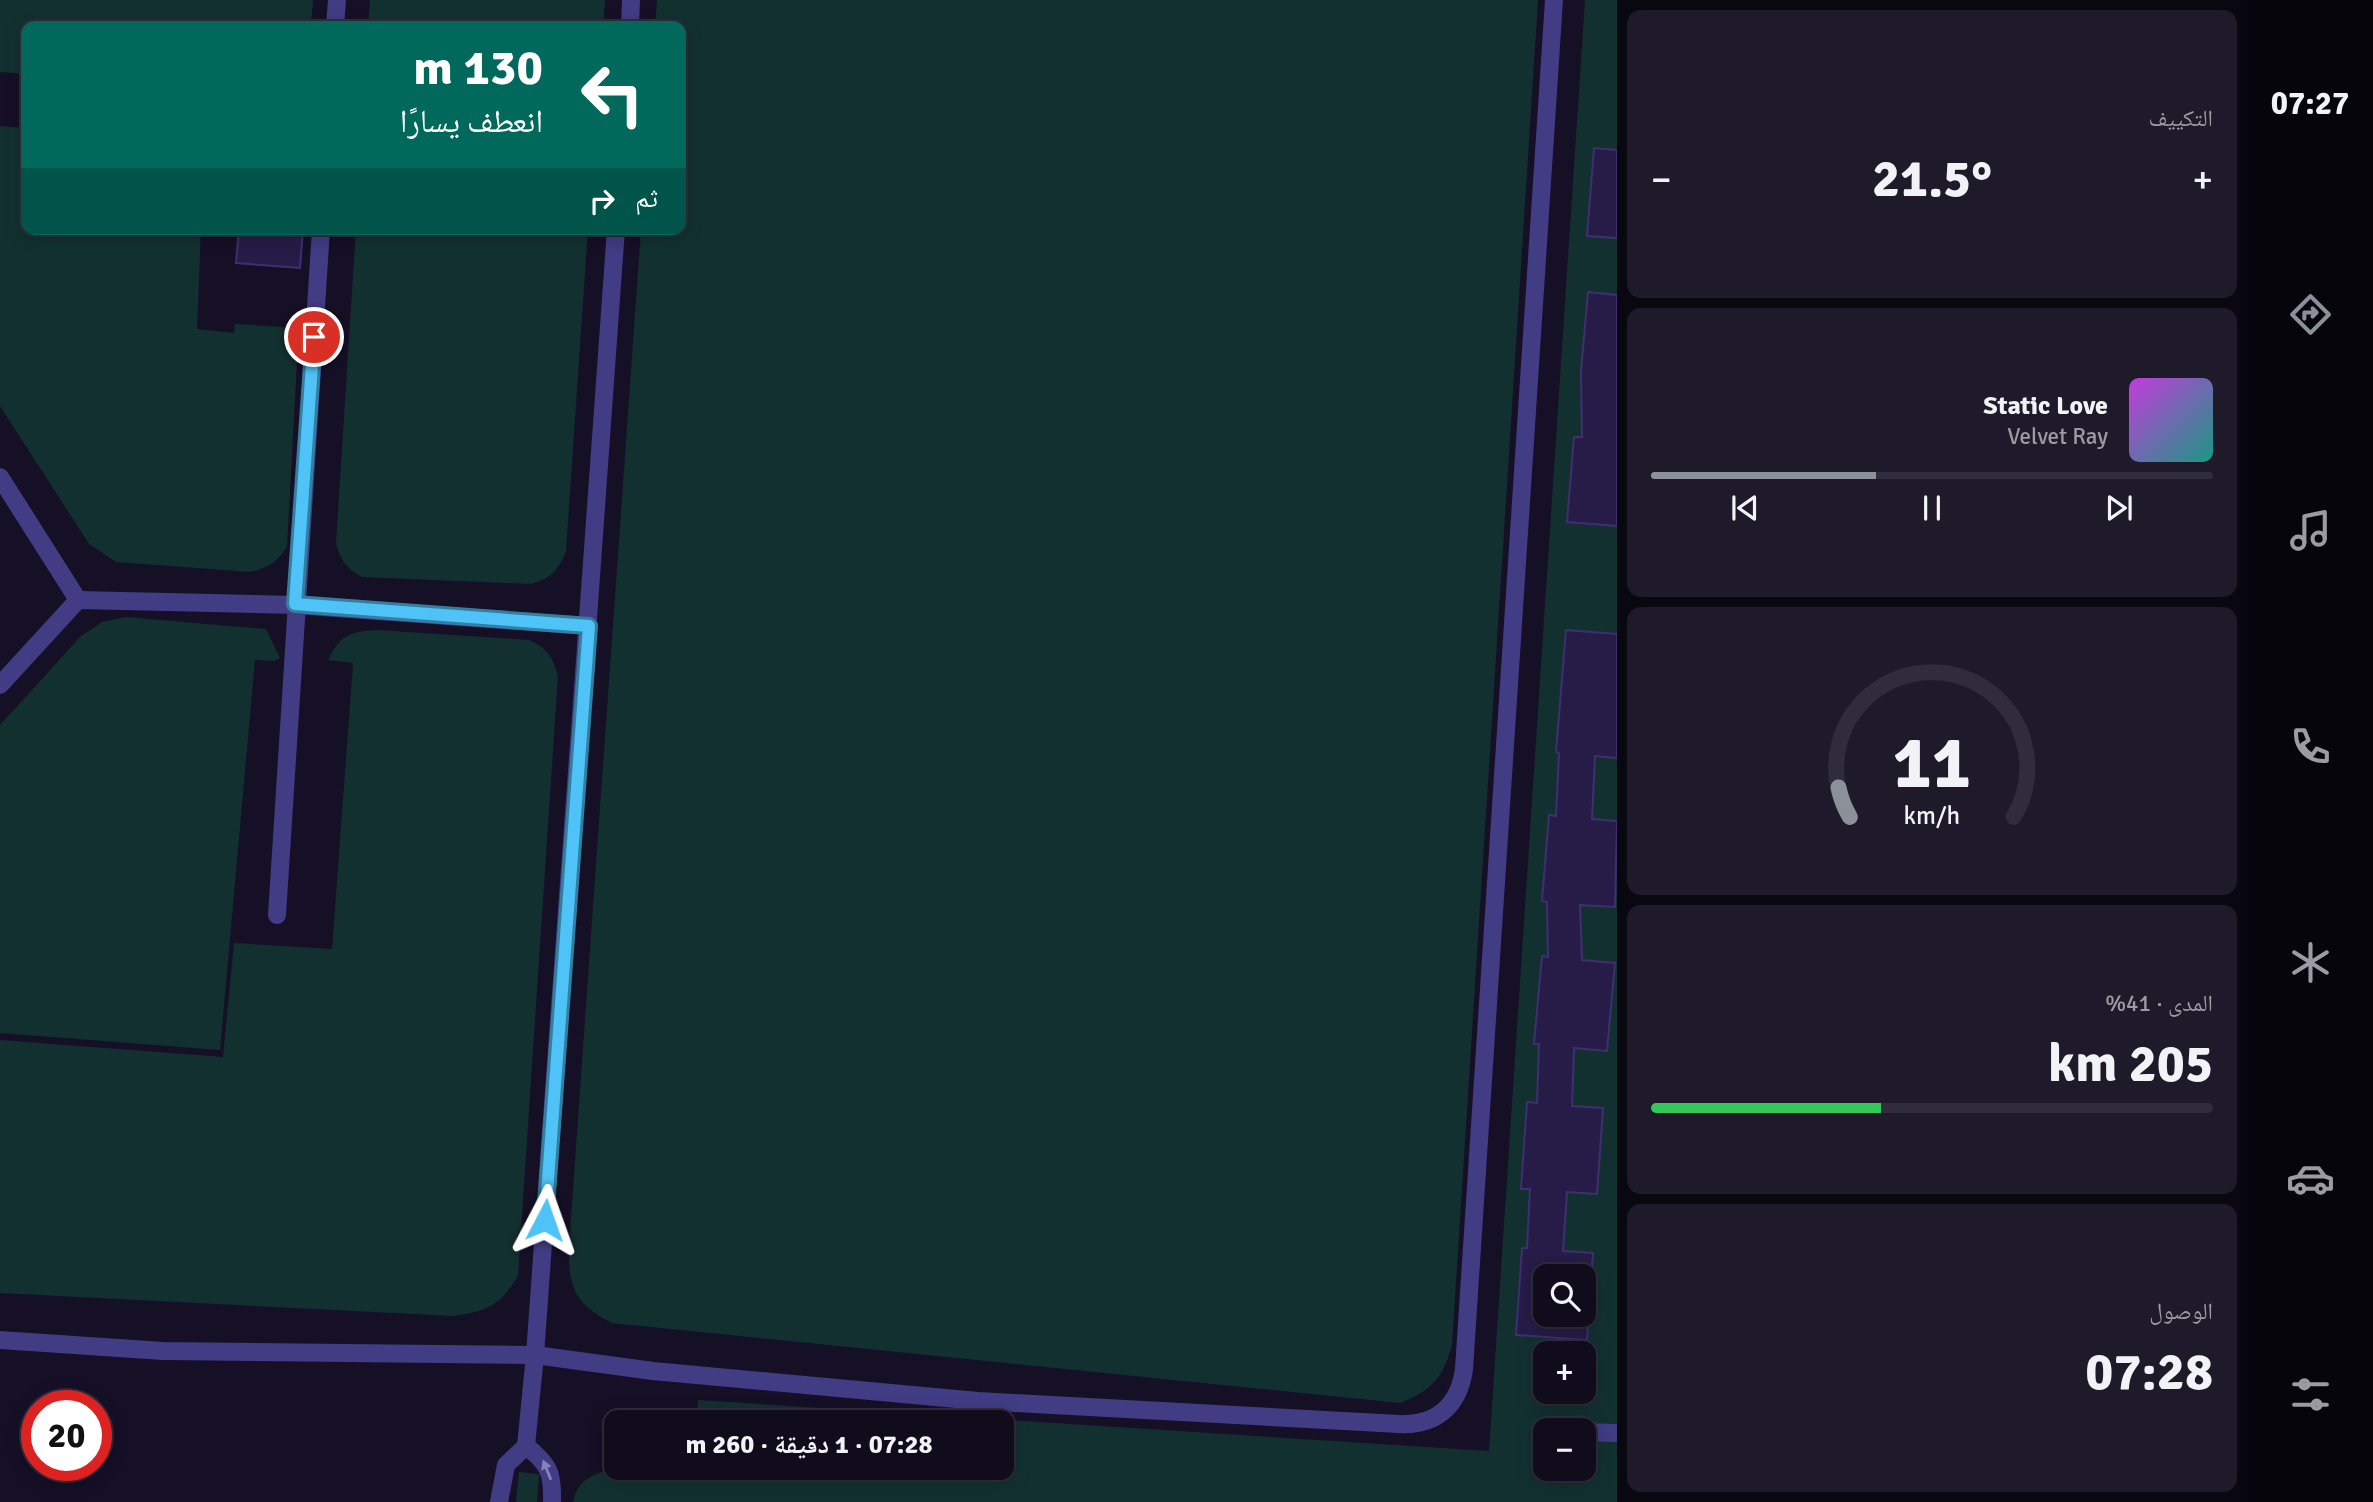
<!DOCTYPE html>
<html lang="ar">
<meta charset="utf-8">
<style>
:root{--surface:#100c1c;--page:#1e1a29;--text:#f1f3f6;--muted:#9c9ba3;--line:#302c3b;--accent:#8c9099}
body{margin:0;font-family:Signika,"Noto Naskh Arabic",sans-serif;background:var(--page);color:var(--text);direction:rtl;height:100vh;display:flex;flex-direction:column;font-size:26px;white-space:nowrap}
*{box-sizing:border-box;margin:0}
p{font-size:23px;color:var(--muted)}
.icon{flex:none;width:38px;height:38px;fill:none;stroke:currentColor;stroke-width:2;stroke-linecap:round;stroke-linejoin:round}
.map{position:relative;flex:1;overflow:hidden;direction:ltr}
.details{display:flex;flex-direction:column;gap:10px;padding:10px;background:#09070f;width:630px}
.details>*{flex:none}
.top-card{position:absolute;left:21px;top:21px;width:665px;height:214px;border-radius:14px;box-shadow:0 4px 18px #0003,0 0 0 2px var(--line);direction:rtl;background:#00695c;color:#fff;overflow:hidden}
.fabs{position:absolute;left:1533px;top:1264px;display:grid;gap:14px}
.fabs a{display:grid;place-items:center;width:63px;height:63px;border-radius:14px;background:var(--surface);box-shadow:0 4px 18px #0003,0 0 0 2px var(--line);font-size:35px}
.speed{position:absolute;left:21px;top:1390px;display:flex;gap:14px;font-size:35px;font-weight:700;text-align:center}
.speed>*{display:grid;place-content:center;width:91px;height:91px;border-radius:50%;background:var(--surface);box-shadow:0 4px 18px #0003,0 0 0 2px var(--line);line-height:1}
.speed .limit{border:10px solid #d22;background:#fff;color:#111}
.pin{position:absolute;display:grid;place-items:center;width:60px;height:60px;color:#fff;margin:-30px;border:4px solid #fff;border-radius:50%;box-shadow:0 2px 7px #0007}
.me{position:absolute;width:77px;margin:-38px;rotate:4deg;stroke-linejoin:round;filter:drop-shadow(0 0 5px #0008)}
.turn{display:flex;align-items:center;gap:24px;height:147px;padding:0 28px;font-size:32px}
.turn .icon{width:91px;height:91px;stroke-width:2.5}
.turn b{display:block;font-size:49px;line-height:60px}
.then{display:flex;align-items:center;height:66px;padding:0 28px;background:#0003;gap:14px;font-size:26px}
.big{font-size:52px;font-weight:800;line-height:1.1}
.details .card{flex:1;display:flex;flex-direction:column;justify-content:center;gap:10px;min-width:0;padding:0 24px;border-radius:14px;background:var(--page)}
.details .dial{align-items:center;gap:0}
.dial svg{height:182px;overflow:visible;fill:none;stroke:var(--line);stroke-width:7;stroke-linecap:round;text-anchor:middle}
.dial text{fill:var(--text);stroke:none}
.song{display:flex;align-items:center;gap:21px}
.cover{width:84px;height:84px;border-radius:10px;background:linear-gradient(135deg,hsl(290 70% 55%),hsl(170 70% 35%))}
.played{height:7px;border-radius:4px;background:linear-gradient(90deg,var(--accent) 40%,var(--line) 40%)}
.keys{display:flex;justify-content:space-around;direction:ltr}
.heat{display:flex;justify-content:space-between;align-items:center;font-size:38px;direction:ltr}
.charge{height:10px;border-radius:5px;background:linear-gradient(90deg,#34c759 41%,var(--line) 0)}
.trip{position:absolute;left:604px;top:1410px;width:410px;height:70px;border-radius:14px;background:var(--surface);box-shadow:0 4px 18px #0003,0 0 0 2px var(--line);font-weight:800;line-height:70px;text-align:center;direction:rtl}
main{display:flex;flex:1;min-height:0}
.tabs{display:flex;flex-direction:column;width:126px;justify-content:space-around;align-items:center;background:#06050b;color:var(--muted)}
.tabs .icon{width:49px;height:49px}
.tabs .on{color:var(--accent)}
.tabs b{font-size:32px;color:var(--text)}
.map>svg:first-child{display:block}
.green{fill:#133030;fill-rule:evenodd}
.building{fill:#261c47;stroke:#3f2f72;stroke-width:2;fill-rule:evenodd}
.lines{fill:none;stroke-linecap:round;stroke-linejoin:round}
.lane{stroke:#413c84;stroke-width:18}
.street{stroke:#413c84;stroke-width:18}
.oneway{fill:#8781bb}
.route-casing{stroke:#337fa1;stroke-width:18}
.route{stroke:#4fc3f7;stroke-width:12}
</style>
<main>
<nav class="tabs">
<b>07:27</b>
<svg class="icon on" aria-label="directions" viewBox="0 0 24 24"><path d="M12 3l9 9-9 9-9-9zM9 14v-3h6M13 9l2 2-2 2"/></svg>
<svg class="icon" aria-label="music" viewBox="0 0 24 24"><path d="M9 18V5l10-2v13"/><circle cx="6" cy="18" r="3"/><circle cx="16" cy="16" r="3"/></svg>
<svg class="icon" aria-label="phone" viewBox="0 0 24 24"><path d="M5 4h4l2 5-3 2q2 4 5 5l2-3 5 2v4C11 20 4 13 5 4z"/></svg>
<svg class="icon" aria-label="climate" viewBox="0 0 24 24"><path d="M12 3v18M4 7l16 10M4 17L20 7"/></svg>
<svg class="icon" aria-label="car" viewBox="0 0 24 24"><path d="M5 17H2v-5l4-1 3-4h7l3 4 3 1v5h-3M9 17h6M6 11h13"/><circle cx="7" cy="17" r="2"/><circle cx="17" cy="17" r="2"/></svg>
<svg class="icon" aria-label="filters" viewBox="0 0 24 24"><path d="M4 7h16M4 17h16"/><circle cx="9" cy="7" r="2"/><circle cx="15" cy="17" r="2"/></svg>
</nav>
<section class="details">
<div class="card"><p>التكييف</p>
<div class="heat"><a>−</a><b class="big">21.5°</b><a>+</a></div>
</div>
<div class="card">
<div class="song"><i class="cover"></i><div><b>Static Love</b><p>Velvet Ray</p></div></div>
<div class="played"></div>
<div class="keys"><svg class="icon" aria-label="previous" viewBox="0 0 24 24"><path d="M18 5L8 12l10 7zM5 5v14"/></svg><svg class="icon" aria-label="pause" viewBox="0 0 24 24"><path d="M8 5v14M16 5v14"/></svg><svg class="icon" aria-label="next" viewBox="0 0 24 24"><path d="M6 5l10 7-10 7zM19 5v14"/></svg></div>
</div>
<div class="card dial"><svg viewBox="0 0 100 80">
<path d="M14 69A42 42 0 1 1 86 69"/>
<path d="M14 69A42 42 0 0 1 9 56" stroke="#8c9099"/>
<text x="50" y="56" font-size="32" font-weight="700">11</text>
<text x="50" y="72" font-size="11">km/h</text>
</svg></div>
<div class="card"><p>المدى · 41%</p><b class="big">205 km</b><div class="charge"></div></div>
<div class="card"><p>الوصول</p><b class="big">07:28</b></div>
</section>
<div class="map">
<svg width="1617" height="1502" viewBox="0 0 1617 1502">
<rect width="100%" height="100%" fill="#151026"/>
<!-- green -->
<g class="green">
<path d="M0,0H313L311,26H26V74L0,72Z"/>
<path d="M370,0H605L603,26H368Z"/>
<path d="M657,0H1538L1452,1345C1443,1378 1431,1391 1400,1403L612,1323C575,1304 568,1288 569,1246L641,229H681V26H655Z"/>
<path d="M1585,0H1617V1502H573C582,1453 657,1472 692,1475L693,1468H1001V1423H696L698,1400L1489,1451ZM1545,1276H1584V1314H1545ZM1545,1353H1584V1391H1545ZM1545,1430H1584V1468H1545Z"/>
<path d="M0,126L26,128V229H201L197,329L234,333L235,324L284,327L293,332L298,343L287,547C277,562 268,568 250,572L116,562L89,544L0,406Z"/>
<path d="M356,229H588L566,551C558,571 551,579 530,584L362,577C346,568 341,561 336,543Z"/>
<path d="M126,617L266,629L280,658L274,661L255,660L220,1050L0,1033V725L81,636L102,622Z"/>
<path d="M377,630L529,640C547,648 553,657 558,676L518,1275C502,1305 486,1312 453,1316L0,1293V1040L223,1057L234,943L332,949L353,663L328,660C341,635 348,632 377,630Z"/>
<path d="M519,1472L539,1474L537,1502H516Z"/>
</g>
<!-- building -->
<g class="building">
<path d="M1594,148L1617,150V238L1587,236Z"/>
<path d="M239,229H303L300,268L236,263Z"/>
<path d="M1588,292L1617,295V526L1567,522L1574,437H1582L1581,371Z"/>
<path d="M1566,630L1617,634V758L1595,756L1592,819L1617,821L1615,907L1580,905L1582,960L1615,963L1607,1051L1574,1048L1572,1106L1603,1108L1597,1194L1567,1192L1563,1251L1593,1253L1587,1340L1516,1335L1522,1248H1527L1530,1189H1521L1527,1102L1537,1103L1539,1044H1534L1542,956L1548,957L1547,902L1542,901L1549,815L1556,816L1559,753L1556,752ZM1545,1276H1584V1314H1545Z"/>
</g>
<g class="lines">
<!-- lane -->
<g class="lane">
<path d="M335,26L337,0"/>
<path d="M630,26L631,0"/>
<path d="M0,477L78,600L0,685"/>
<path d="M78,600L295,605L589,626"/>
<path d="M277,915L321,229"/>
<path d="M0,1340L163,1351L535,1355L653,1371L978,1401L1399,1424C1436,1426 1459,1406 1464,1369L1554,0"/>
<path d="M535,1355L616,229"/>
<path d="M1540,1431H1545"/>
<path d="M1584,1432L1617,1433"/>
</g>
<!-- street -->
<g class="street">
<path d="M526,1446L535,1355"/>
<path d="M526,1446C549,1464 553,1473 552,1502"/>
<path d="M499,1502L506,1465L526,1446"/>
</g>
</g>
<!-- one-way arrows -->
<defs><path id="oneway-solid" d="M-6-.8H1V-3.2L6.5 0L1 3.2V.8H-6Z" transform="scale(1.75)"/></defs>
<use class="oneway" href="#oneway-solid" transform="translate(547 1470) rotate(-112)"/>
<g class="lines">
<!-- route casing -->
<g class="route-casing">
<path id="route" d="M314,337L295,604L589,626L545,1220"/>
</g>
<!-- route -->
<use href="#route" class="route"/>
</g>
</svg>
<div class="fabs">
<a><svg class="icon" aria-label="search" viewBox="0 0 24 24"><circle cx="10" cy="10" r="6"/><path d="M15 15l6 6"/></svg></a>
<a>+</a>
<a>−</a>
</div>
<div class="speed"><div class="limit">20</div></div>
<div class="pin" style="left:314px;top:337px;background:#d93025"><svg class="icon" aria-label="arrive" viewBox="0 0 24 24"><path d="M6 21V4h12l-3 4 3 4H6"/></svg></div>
<svg class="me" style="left:545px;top:1220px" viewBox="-20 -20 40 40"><path d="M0-17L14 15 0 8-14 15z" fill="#4fc3f7" stroke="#fff" stroke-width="4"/></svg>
<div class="trip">07:28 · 1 دقيقة · 260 m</div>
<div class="top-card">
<div class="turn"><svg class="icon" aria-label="left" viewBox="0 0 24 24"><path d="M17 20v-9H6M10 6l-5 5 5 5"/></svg><div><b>130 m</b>انعطف يسارًا</div></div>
<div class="then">ثم<svg class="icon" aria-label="right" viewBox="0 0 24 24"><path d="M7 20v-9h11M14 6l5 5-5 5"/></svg></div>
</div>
</div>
</main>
